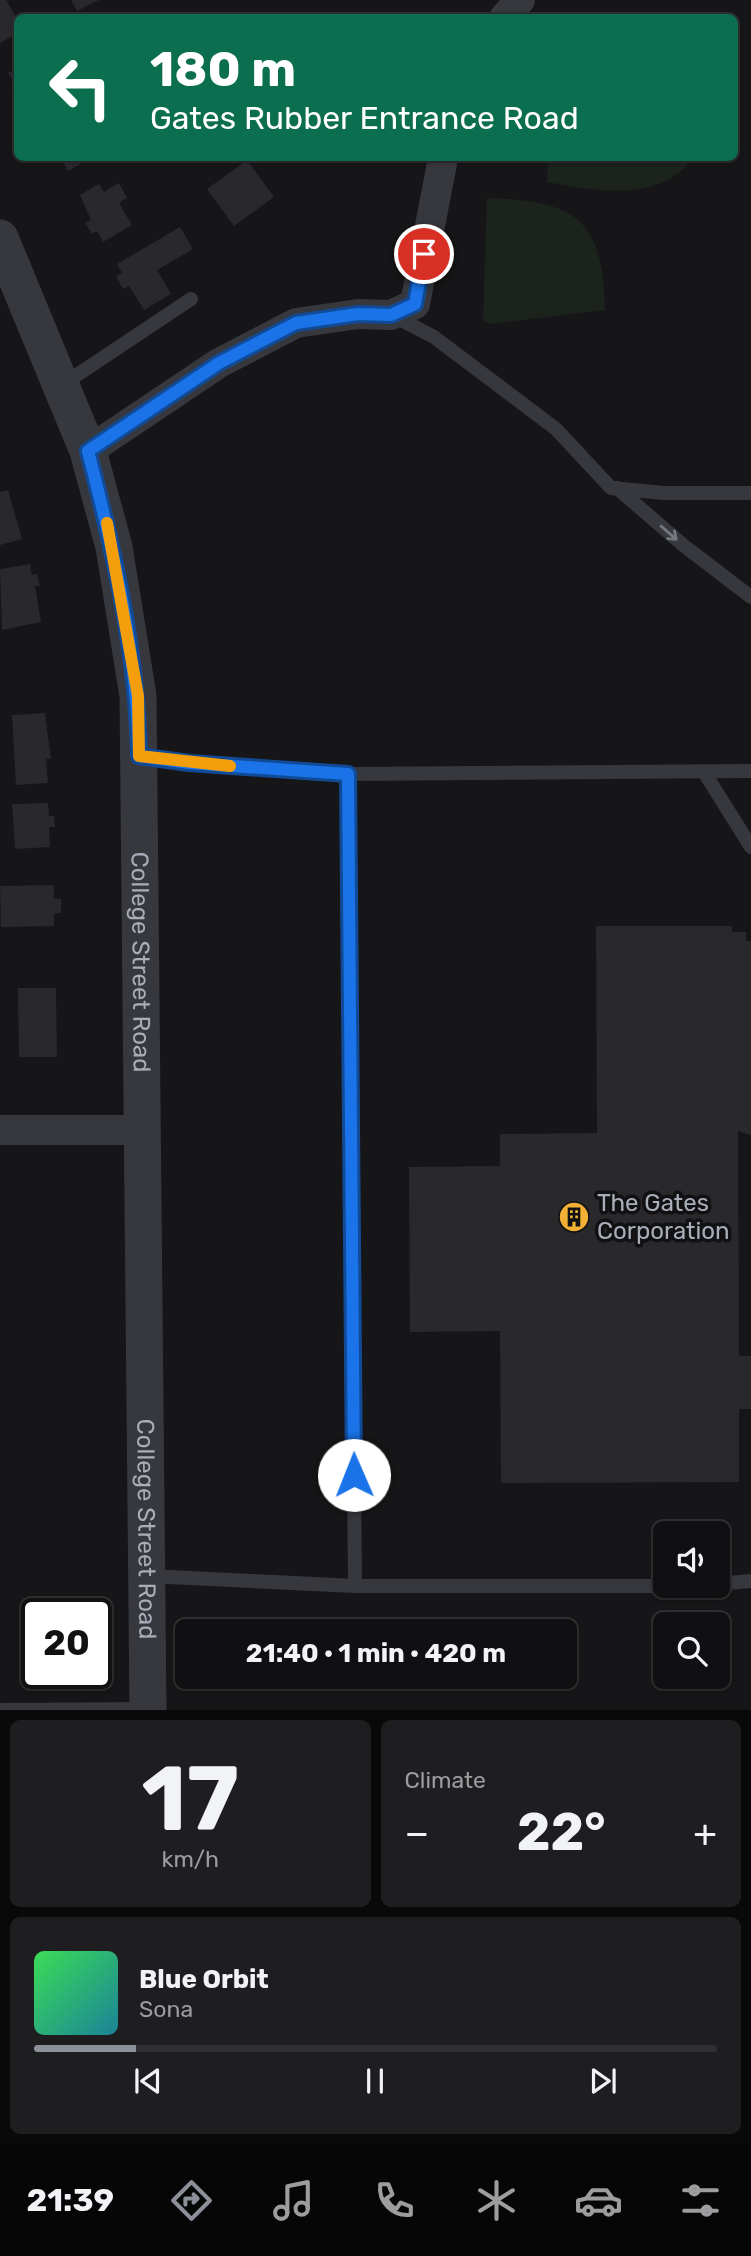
<!DOCTYPE html>
<meta charset="utf-8">
<style>
:root{--surface:#101012;--page:#1e1e20;--text:#f1f3f6;--muted:#9c9d9f;--line:#303032;--accent:#8c9099}
body{margin:0;font-family:Rubik,sans-serif;background:var(--page);color:var(--text);height:100vh;display:flex;flex-direction:column;font-size:26px;white-space:nowrap}
*{box-sizing:border-box;margin:0}
p{font-size:23px;color:var(--muted)}
.icon{flex:none;width:38px;height:38px;fill:none;stroke:currentColor;stroke-width:2;stroke-linecap:round;stroke-linejoin:round}
.map{position:relative;height:1710px;overflow:hidden}
.drawer{display:flex;flex-direction:column;gap:10px;padding:10px;background:#09090a;flex:1}
.drawer>*{flex:none}
.guide{position:absolute;left:14px;top:14px;width:724px;height:147px;border-radius:10px;box-shadow:0 2px 5px #0004,0 0 0 2px var(--line);background:#0b6e4f;color:#fff;overflow:hidden}
.tools{position:absolute;left:653px;top:1521px;display:grid;gap:14px}
.tools a{display:grid;place-items:center;width:77px;height:77px;border-radius:10px;background:var(--surface);box-shadow:0 2px 5px #0004,0 0 0 2px var(--line);font-size:35px}
.speed{position:absolute;left:21px;top:1598px;display:flex;gap:14px;font-size:35px;font-weight:700;text-align:center}
.speed>*{display:grid;place-content:center;width:91px;height:91px;border-radius:50%;background:var(--surface);box-shadow:0 2px 5px #0004,0 0 0 2px var(--line);line-height:1}
.speed .limit{border:4px solid #111;border-radius:10px;background:#fff;color:#111}
.pin{position:absolute;display:grid;place-items:center;width:60px;height:60px;color:#fff;margin:-30px;border:4px solid #fff;border-radius:50%;box-shadow:0 2px 7px #0007}
.me{position:absolute;width:77px;margin:-38px;rotate:359deg;stroke-linejoin:round;filter:drop-shadow(0 0 5px #0008)}
.turn{display:flex;align-items:center;gap:24px;height:147px;padding:0 21px;font-size:32px}
.turn .icon{width:91px;height:91px;stroke-width:2.5}
.turn b{display:block;font-size:49px;line-height:60px}
.big{font-size:52px;font-weight:700;line-height:1.1}
.drawer .card{flex:1;display:flex;flex-direction:column;justify-content:center;gap:10px;min-width:0;padding:0 24px;border-radius:10px;background:var(--page)}
.drawer .dial{align-items:center;gap:0}
.dial b{font-size:91px;line-height:1}
.song{display:flex;align-items:center;gap:21px}
.cover{width:84px;height:84px;border-radius:10px;background:linear-gradient(135deg,hsl(130 70% 55%),hsl(190 70% 35%))}
.played{height:7px;border-radius:4px;background:linear-gradient(90deg,var(--accent) 15%,var(--line) 15%)}
.keys{display:flex;justify-content:space-around;direction:ltr}
.heat{display:flex;justify-content:space-between;align-items:center;font-size:38px;direction:ltr}
.drawer .tiles{flex:1;display:grid;gap:10px;grid-template-columns:1fr 1fr}
.card:last-child{grid-column:span 2}
.trip{position:absolute;left:175px;top:1619px;width:402px;height:70px;border-radius:10px;background:var(--surface);box-shadow:0 2px 5px #0004,0 0 0 2px var(--line);font-weight:700;line-height:70px;text-align:center}
.dock{display:flex;height:112px;justify-content:space-around;align-items:center;background:#060607;color:var(--muted)}
.dock .icon{width:49px;height:49px}
.dock .current{color:var(--accent)}
.dock b{font-size:32px;color:var(--text)}
.map>svg:first-child{display:block}
.green{fill:#1c231d}
.building{fill:#29292c}
.lines{fill:none;stroke-linecap:round;stroke-linejoin:round}
.service{stroke:#37383d;stroke-width:14}
.minor{stroke:#37383d;stroke-width:30}
.tertiary{stroke:#37383d;stroke-width:37}
.oneway{stroke:#757881}
.route-casing{stroke:#114b97;stroke-width:18}
.route{stroke:#1a73e8;stroke-width:12}
.slow{stroke:#f59e0b;stroke-width:12}
.labels{text-anchor:middle;dominant-baseline:central;stroke-width:7;stroke-linejoin:round;paint-order:stroke}
.street-label{font-size:24px;fill:#a8adb8;stroke:#111113}
.poi-label{font-size:24px;fill:#a8adb8;stroke:#111113;text-anchor:start}
</style>
<div class="map">
<svg width="751" height="1710" viewBox="0 0 751 1710">
<rect width="100%" height="100%" fill="#161618"/>
<!-- green -->
<g class="green">
<path d="M548,158H693C659,204 595,191 547,182Z"/>
<path d="M487,198C574,201 603,217 605,310L489,324L483,319Z"/>
</g>
<!-- building -->
<g class="building">
<path d="M0,0H6L18,20V33L0,43Z"/>
<path d="M71,0H99L77,11Z"/>
<path d="M18,68V98L11,88L16,85L8,73Z"/>
<path d="M61,158H91L68,171Z"/>
<path d="M247,160L274,197L234,226L207,189Z"/>
<path d="M119,183L127,198L119,203L132,225L103,242L97,231L92,234L85,223L91,220L80,195L99,184L104,192Z"/>
<path d="M180,227L193,249L157,270L171,294L144,310L129,286L123,289L116,276L122,273L117,264Z"/>
<path d="M8,490L22,539L0,545V492Z"/>
<path d="M30,564L32,575L37,574L40,586H35L41,622L2,630L0,569Z"/>
<path d="M45,713L51,759H46L48,783L16,785L12,715Z"/>
<path d="M48,803L49,816H54L55,827H49L50,847L15,849L12,804Z"/>
<path d="M54,885V899H61V913H54V926L1,927L0,886Z"/>
<path d="M596,926H732V932H746V941H751V1135L738,1131L739,1356H751V1409H739V1482L501,1483L500,1331L410,1332L409,1167L500,1166V1134L597,1133Z"/>
<path d="M18,988H56L57,1057H19Z"/>
</g>
<g class="lines">
<!-- service -->
<g class="service">
<path d="M392,315L434,337L556,429L611,488L664,493H751"/>
<path d="M62,385L191,299"/>
<path d="M617,488L683,545L751,597"/>
<path d="M141,756L189,763L348,774L751,771"/>
<path d="M704,772L751,847"/>
<path d="M348,774L355,1586"/>
<path d="M148,1576L355,1586H706"/>
<path d="M718,1584L751,1581"/>
<path d="M0,1710L146,1709"/>
</g>
<!-- minor -->
<g class="minor">
<path d="M504,18L520,0"/>
<path d="M88,451L219,363L296,323L358,314L391,315L415,304L443,158"/>
<path d="M0,1130H144"/>
</g>
<!-- tertiary -->
<path class="tertiary" id="s1" d="M0,238L88,451L114,547L138,696L148,1710"/>
</g>
<!-- one-way arrows -->
<defs><path id="oneway-shaft" d="M-6 0H5M1.5-3L5.5 0L1.5 3" fill="none" stroke-width="1.6" stroke-linecap="round" stroke-linejoin="round" transform="scale(1.75)"/></defs>
<use class="oneway" href="#oneway-shaft" transform="translate(669 533) rotate(41)"/>
<g class="lines">
<!-- route casing -->
<g class="route-casing">
<path id="route" d="M354,1475L348,774L189,763L139,756C137,652 114,552 88,451L219,363L296,323L358,314L391,315L415,304L424,254"/>
</g>
<!-- route -->
<use href="#route" class="route"/>
<!-- slow -->
<path class="slow" d="M107,523L138,696L139,756L230,766"/>
</g>
<!-- icons -->
<defs>
<g id="building-disc" transform="scale(1.575)"><circle r="9.5" fill="#f2b134" stroke="#111113"/><path d="M-4-6H4V6H1V3H-1V6H-4ZM-2.5-4.3h1.7v1.8h-1.7ZM.8-4.3h1.7v1.8H.8ZM-2.5-1h1.7V.8h-1.7ZM.8-1h1.7V.8H.8Z" fill="#111"/></g>
</defs>
<g fill-rule="evenodd">
<use href="#building-disc" x="574" y="1217"/>
</g>
<g class="labels">
<!-- street labels -->
<g class="street-label">
<text stroke="none"><textPath href="#s1" startOffset="747">College Street Road</textPath></text>
<text stroke="none"><textPath href="#s1" startOffset="1314">College Street Road</textPath></text>
</g>
<!-- poi labels -->
<g class="poi-label">
<text x="597" y="1203">The Gates<tspan x="597" dy="28">Corporation</tspan></text>
</g>
</g>
</svg>
<div class="tools">
<a><svg class="icon" aria-label="sound" viewBox="0 0 24 24"><path d="M4 9h4l5-4v14l-5-4H4zM17 9q2 3 0 6"/></svg></a>
<a><svg class="icon" aria-label="search" viewBox="0 0 24 24"><circle cx="10" cy="10" r="6"/><path d="M15 15l6 6"/></svg></a>
</div>
<div class="speed"><div class="limit">20</div></div>
<div class="pin" style="left:424px;top:254px;background:#d93025"><svg class="icon" aria-label="arrive" viewBox="0 0 24 24"><path d="M6 21V4h12l-3 4 3 4H6"/></svg></div>
<svg class="me" style="left:354px;top:1475px" viewBox="-20 -20 40 40"><circle r="19" fill="#fff"/><path d="M0-13L10 11 0 6-10 11z" fill="#1a73e8"/></svg>
<div class="trip">21:40 · 1 min · 420 m</div>
<div class="guide">
<div class="turn"><svg class="icon" aria-label="left" viewBox="0 0 24 24"><path d="M17 20v-9H6M10 6l-5 5 5 5"/></svg><div><b>180 m</b>Gates Rubber Entrance Road</div></div>
</div>
</div>
<section class="drawer">
<div class="tiles">
<div class="card dial"><b>17</b><p>km/h</p></div>
<div class="card"><p>Climate</p>
<div class="heat"><a>−</a><b class="big">22°</b><a>+</a></div>
</div>
<div class="card">
<div class="song"><i class="cover"></i><div><b>Blue Orbit</b><p>Sona</p></div></div>
<div class="played"></div>
<div class="keys"><svg class="icon" aria-label="previous" viewBox="0 0 24 24"><path d="M18 5L8 12l10 7zM5 5v14"/></svg><svg class="icon" aria-label="pause" viewBox="0 0 24 24"><path d="M8 5v14M16 5v14"/></svg><svg class="icon" aria-label="next" viewBox="0 0 24 24"><path d="M6 5l10 7-10 7zM19 5v14"/></svg></div>
</div>
</div>
</section>
<nav class="dock">
<b>21:39</b>
<svg class="icon current" aria-label="directions" viewBox="0 0 24 24"><path d="M12 3l9 9-9 9-9-9zM9 14v-3h6M13 9l2 2-2 2"/></svg>
<svg class="icon" aria-label="music" viewBox="0 0 24 24"><path d="M9 18V5l10-2v13"/><circle cx="6" cy="18" r="3"/><circle cx="16" cy="16" r="3"/></svg>
<svg class="icon" aria-label="phone" viewBox="0 0 24 24"><path d="M5 4h4l2 5-3 2q2 4 5 5l2-3 5 2v4C11 20 4 13 5 4z"/></svg>
<svg class="icon" aria-label="climate" viewBox="0 0 24 24"><path d="M12 3v18M4 7l16 10M4 17L20 7"/></svg>
<svg class="icon" aria-label="car" viewBox="0 0 24 24"><path d="M5 17H2v-5l4-1 3-4h7l3 4 3 1v5h-3M9 17h6M6 11h13"/><circle cx="7" cy="17" r="2"/><circle cx="17" cy="17" r="2"/></svg>
<svg class="icon" aria-label="filters" viewBox="0 0 24 24"><path d="M4 7h16M4 17h16"/><circle cx="9" cy="7" r="2"/><circle cx="15" cy="17" r="2"/></svg>
</nav>
